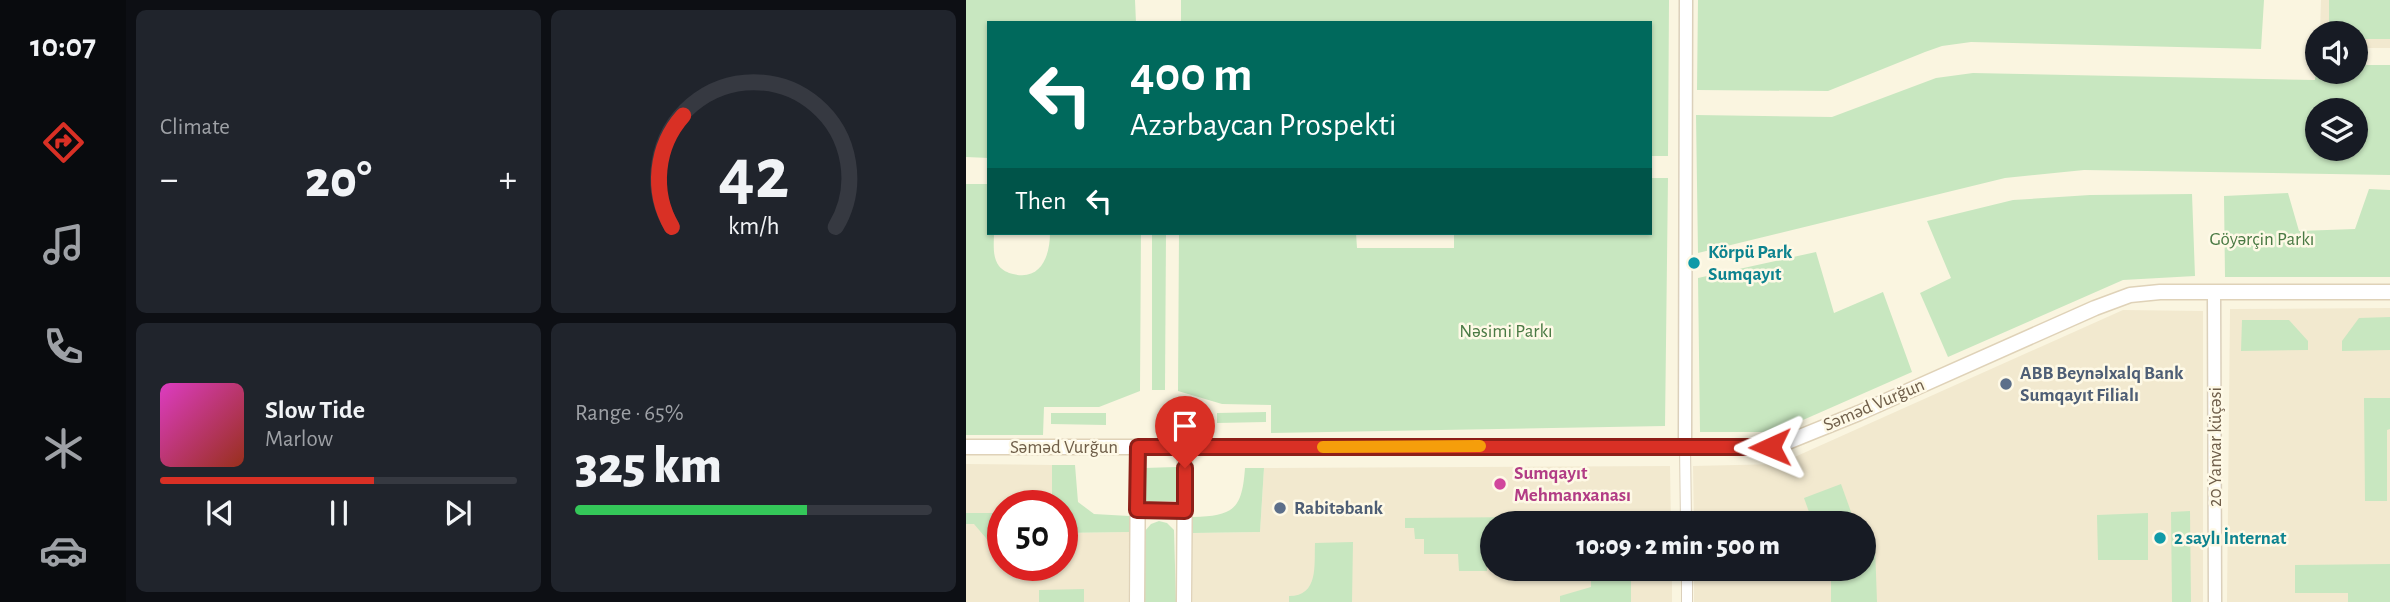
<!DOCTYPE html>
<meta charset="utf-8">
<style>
:root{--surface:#171b24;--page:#20242c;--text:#f1f3f6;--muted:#9ea1a6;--line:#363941;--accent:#d93025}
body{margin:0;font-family:"Alegreya Sans",sans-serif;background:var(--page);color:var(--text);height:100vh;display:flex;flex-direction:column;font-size:26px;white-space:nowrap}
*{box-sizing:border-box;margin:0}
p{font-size:23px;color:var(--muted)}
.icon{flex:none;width:38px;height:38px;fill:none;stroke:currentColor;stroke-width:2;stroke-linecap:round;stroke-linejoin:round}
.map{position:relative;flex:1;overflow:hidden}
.sheet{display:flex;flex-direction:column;gap:10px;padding:10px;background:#0d0f14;width:840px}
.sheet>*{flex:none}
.top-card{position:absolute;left:21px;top:21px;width:665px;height:214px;border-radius:0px;box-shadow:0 2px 5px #0004;background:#00695c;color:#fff;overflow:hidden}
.controls{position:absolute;left:1339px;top:21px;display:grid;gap:14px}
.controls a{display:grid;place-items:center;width:63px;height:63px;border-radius:50%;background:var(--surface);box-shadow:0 2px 5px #0004;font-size:35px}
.speed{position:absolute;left:21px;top:490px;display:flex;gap:14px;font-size:35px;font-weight:700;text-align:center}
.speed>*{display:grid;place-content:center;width:91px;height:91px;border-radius:50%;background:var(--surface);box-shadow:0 2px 5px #0004;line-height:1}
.speed .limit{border:10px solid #d22;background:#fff;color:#111}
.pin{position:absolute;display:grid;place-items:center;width:60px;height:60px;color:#fff;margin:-72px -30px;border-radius:50% 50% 50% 0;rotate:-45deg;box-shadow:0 0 7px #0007}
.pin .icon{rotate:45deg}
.me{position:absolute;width:77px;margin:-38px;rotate:269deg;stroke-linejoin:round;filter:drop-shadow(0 0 5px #0008)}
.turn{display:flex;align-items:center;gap:24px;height:147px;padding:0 28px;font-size:32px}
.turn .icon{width:91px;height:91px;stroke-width:2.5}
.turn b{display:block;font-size:49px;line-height:60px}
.then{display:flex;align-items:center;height:66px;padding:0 28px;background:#0003;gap:14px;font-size:26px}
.big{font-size:52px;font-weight:800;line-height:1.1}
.sheet .tile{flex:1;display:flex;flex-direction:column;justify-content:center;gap:10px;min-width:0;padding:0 24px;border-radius:10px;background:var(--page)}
.sheet .dial{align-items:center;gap:0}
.dial svg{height:182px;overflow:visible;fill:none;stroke:var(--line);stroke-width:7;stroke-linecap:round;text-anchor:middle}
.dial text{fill:var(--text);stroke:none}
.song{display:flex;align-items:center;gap:21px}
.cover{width:84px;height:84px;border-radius:10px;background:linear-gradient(135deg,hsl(310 70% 55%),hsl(10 70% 35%))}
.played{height:7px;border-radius:4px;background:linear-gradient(90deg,var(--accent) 60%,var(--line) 60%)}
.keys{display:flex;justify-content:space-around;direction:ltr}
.heat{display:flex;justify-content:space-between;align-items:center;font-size:38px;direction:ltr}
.charge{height:10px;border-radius:5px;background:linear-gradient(90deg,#34c759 65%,var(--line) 0)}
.sheet .tiles{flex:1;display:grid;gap:10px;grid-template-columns:repeat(2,1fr)}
.trip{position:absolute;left:514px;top:511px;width:396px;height:70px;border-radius:35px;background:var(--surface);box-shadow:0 2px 5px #0004;font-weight:800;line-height:70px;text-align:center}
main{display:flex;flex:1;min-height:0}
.menu{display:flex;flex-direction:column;width:126px;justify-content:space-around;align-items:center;background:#090b0e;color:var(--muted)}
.menu .icon{width:49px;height:49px}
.menu .on{color:var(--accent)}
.menu b{font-size:32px;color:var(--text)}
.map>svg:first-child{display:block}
.residential{fill:#f2e9cf}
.green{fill:#c8e7c0;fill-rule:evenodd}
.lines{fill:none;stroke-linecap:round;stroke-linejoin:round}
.minor-casing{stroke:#dbd0bb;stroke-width:12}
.tertiary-casing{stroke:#dbd0bb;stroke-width:15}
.secondary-casing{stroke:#dfd2b8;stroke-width:17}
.minor{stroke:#fff;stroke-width:10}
.tertiary{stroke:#fff;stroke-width:12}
.secondary{stroke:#fff;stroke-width:14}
.route-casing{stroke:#8d1f18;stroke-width:18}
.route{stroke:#d93025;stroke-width:12}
.slow{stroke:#f59e0b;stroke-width:12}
.culture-dot{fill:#0f9aa8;stroke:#fef9e6;stroke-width:2.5}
.service-dot{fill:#5c6f8a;stroke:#fef9e6;stroke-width:2.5}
.hotel-dot{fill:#d1479c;stroke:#fef9e6;stroke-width:2.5}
.labels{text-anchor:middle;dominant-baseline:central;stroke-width:5;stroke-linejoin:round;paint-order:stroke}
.park-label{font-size:19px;fill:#4a7a44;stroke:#fef9e6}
.culture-label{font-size:19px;font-weight:bold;fill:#0d838f;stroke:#fef9e6;text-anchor:start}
.service-label{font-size:19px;font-weight:bold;fill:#4e5e75;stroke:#fef9e6;text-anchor:start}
.street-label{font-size:19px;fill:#6f5e49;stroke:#fef9e6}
.hotel-label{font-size:19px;font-weight:bold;fill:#b23c85;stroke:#fef9e6;text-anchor:start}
</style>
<main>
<nav class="menu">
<b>10:07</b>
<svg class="icon on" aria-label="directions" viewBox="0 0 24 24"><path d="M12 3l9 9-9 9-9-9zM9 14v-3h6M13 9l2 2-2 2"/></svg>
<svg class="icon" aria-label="music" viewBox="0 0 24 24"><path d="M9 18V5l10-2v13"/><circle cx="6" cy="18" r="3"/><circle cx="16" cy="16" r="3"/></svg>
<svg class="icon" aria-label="phone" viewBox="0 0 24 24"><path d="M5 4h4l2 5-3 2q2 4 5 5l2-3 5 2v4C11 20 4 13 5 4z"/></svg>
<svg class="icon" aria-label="climate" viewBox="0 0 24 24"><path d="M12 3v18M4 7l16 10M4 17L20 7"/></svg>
<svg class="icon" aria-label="car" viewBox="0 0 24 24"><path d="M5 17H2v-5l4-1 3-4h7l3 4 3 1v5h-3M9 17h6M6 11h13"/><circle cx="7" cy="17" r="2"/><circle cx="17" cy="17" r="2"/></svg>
</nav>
<section class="sheet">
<div class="tiles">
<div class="tile"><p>Climate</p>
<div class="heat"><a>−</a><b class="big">20°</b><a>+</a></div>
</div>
<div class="tile dial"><svg viewBox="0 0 100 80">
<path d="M14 69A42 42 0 1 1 86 69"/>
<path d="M14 69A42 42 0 0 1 19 20" stroke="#d93025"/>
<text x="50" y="56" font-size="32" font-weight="700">42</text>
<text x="50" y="72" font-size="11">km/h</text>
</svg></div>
<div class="tile">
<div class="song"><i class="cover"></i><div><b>Slow Tide</b><p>Marlow</p></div></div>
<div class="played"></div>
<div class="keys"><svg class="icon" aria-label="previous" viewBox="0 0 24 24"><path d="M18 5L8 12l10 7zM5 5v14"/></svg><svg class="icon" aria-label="pause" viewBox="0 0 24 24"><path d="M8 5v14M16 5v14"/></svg><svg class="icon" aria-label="next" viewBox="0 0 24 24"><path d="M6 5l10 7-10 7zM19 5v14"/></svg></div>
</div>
<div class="tile"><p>Range · 65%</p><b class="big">325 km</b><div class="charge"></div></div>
</div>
</section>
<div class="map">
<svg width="1424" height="602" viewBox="0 0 1424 602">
<rect width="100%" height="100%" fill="#faf5e0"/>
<!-- residential -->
<g class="residential">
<path d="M1355,0H1424V48H1390V33H1354Z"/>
<path d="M1424,308V602H1261L1264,309Z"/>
<path d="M1157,310L1237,311V602H728V569H898V523H728L727,466L813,464Z"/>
<path d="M0,464L86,465V506H37V565H96V533L163,532L162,602H0Z"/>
<path d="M704,466L705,523H527V569H706V602H227V533L294,532L298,468Z"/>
</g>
<!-- green -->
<g class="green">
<path d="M0,0H169L170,23H23V158L0,157Z"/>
<path d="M215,0H703L702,156H684V23H215Z"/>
<path d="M732,0H1298L1295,49L1005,42L976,46L959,52L862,91L731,90Z"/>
<path d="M1363,0H1424V39H1390V33H1363Z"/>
<path d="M1350,64L1351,72H1390V65H1424V175L1118,170L1039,178L732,253L730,115L866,117L970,78L1007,73L1349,80ZM1351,110H1390V149H1351Z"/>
<path d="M684,178H702L699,426L305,433V405L256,404L212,391L213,233H390L391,248H488V233H684Z"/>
<path d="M0,184H23V233H28C28,243 26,257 33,266C36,270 42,273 47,274C75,281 84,256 84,233H175L174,391L133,407H78L77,435H0Z"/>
<path d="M1403,189L1424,190V277H1259L1258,196L1322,193L1333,231L1389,229Z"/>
<path d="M1226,194L1229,276L1157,280L982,357L954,293L985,278L961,221L1047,200L1124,195Z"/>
<path d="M186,233H200L199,390H186Z"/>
<path d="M850,252L868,313L917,292L946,372L810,432H734L732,278Z"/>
<path d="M1424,317V350L1376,351V341L1393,318Z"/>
<path d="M1276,320H1323L1342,341V350L1275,351Z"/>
<path d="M1398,398H1424V429L1421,430V501H1399Z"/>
<path d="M300,412V422L251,423V413Z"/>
<path d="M85,413H140V425L85,424Z"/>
<path d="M86,465H109L112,502L128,514L163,516V532L96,533V506H86Z"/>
<path d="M210,467V501L178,502V468Z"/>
<path d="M279,468H298L294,532L227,533V517C268,516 276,509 279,468Z"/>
<path d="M875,484L889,523H847L838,498Z"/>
<path d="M1224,511L1225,602H1206L1205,512Z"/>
<path d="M0,513H37V544H25L8,524H0Z"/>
<path d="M1182,513V560H1132L1131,515Z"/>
<path d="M558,517V523H527V563H521V571H493L492,554H458V539H449L448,528H439V518Z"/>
<path d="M193,521L201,523L208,530L210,602H177L179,531L185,524Z"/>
<path d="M387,542L386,602H323V596C353,596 348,565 349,543Z"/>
<path d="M909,546L911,602H865V569H898V551Z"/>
<path d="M1424,564V602H1382V593H1329V565Z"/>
<path d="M625,569H665V602H594V596L625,587Z"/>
<path d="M118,589V602H73V590Z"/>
</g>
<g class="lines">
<!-- minor casing -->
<g class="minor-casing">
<g id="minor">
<path d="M719,446L720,523"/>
<path d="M721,569V602"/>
</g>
</g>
<!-- tertiary casing -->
<g class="tertiary-casing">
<g id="tertiary">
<path d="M1248,292L1249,602"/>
<path d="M719,446L720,0"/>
</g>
</g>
<!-- secondary casing -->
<g class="secondary-casing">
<g id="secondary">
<path d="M0,447H804L814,445L893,413L1129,308L1164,295L1194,292H1424"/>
<path d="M171,510L219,511"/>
<path d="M171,602L172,447"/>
<path d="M218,602L219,447"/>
</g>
</g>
<!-- minor -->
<use href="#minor" class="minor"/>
<!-- tertiary -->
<use href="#tertiary" class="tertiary"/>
<!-- secondary -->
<use href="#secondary" class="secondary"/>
</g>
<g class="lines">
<!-- route casing -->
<g class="route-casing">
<path id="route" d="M219,468V511L171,510L172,447H804"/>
</g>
<!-- route -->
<use href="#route" class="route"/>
<!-- slow -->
<path class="slow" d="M357,447L514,446"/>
</g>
<!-- markers -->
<g class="culture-dot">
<circle cx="728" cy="263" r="7"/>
<circle cx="1194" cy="538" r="7"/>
</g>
<g class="service-dot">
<circle cx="1040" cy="384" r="7"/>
<circle cx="314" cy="508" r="7"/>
</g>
<circle class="hotel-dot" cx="534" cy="484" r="7"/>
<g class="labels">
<!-- park labels -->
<g class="park-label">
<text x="1296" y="239">Göyərçin Parkı</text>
<text x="540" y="331">Nəsimi Parkı</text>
</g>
<!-- culture labels -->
<g class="culture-label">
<text x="742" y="252">Körpü Park<tspan x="742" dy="22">Sumqayıt</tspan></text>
<text x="1208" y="538">2 saylı İnternat</text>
</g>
<!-- service labels -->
<g class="service-label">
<text x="1054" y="373">ABB Beynəlxalq Bank<tspan x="1054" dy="22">Sumqayıt Filialı</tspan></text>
<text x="328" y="508">Rabitəbank</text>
</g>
<!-- street labels -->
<g class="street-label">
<text transform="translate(908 405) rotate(-23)">Səməd Vurğun</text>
<text x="98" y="447">Səməd Vurğun</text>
<text transform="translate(1249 447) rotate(-90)">20 Yanvar küçəsi</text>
</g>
<!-- hotel labels -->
<g class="hotel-label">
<text x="548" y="473">Sumqayıt<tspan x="548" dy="22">Mehmanxanası</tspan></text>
</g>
</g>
</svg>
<div class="controls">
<a><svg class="icon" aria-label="sound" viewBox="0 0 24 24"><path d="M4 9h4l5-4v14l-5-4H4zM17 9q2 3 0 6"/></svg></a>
<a><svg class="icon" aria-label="layers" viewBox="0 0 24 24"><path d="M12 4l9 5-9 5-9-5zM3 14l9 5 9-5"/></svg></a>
</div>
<div class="speed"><div class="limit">50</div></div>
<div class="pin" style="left:219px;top:468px;background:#d93025"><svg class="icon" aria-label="arrive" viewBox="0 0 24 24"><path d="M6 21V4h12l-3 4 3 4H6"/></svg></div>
<svg class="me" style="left:804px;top:447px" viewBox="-20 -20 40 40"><path d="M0-17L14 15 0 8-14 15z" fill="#d93025" stroke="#fff" stroke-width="4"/></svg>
<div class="trip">10:09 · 2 min · 500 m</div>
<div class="top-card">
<div class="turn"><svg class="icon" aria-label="left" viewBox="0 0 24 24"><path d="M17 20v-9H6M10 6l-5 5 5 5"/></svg><div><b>400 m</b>Azərbaycan Prospekti</div></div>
<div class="then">Then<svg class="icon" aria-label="left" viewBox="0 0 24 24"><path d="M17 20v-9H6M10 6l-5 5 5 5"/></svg></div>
</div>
</div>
</main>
